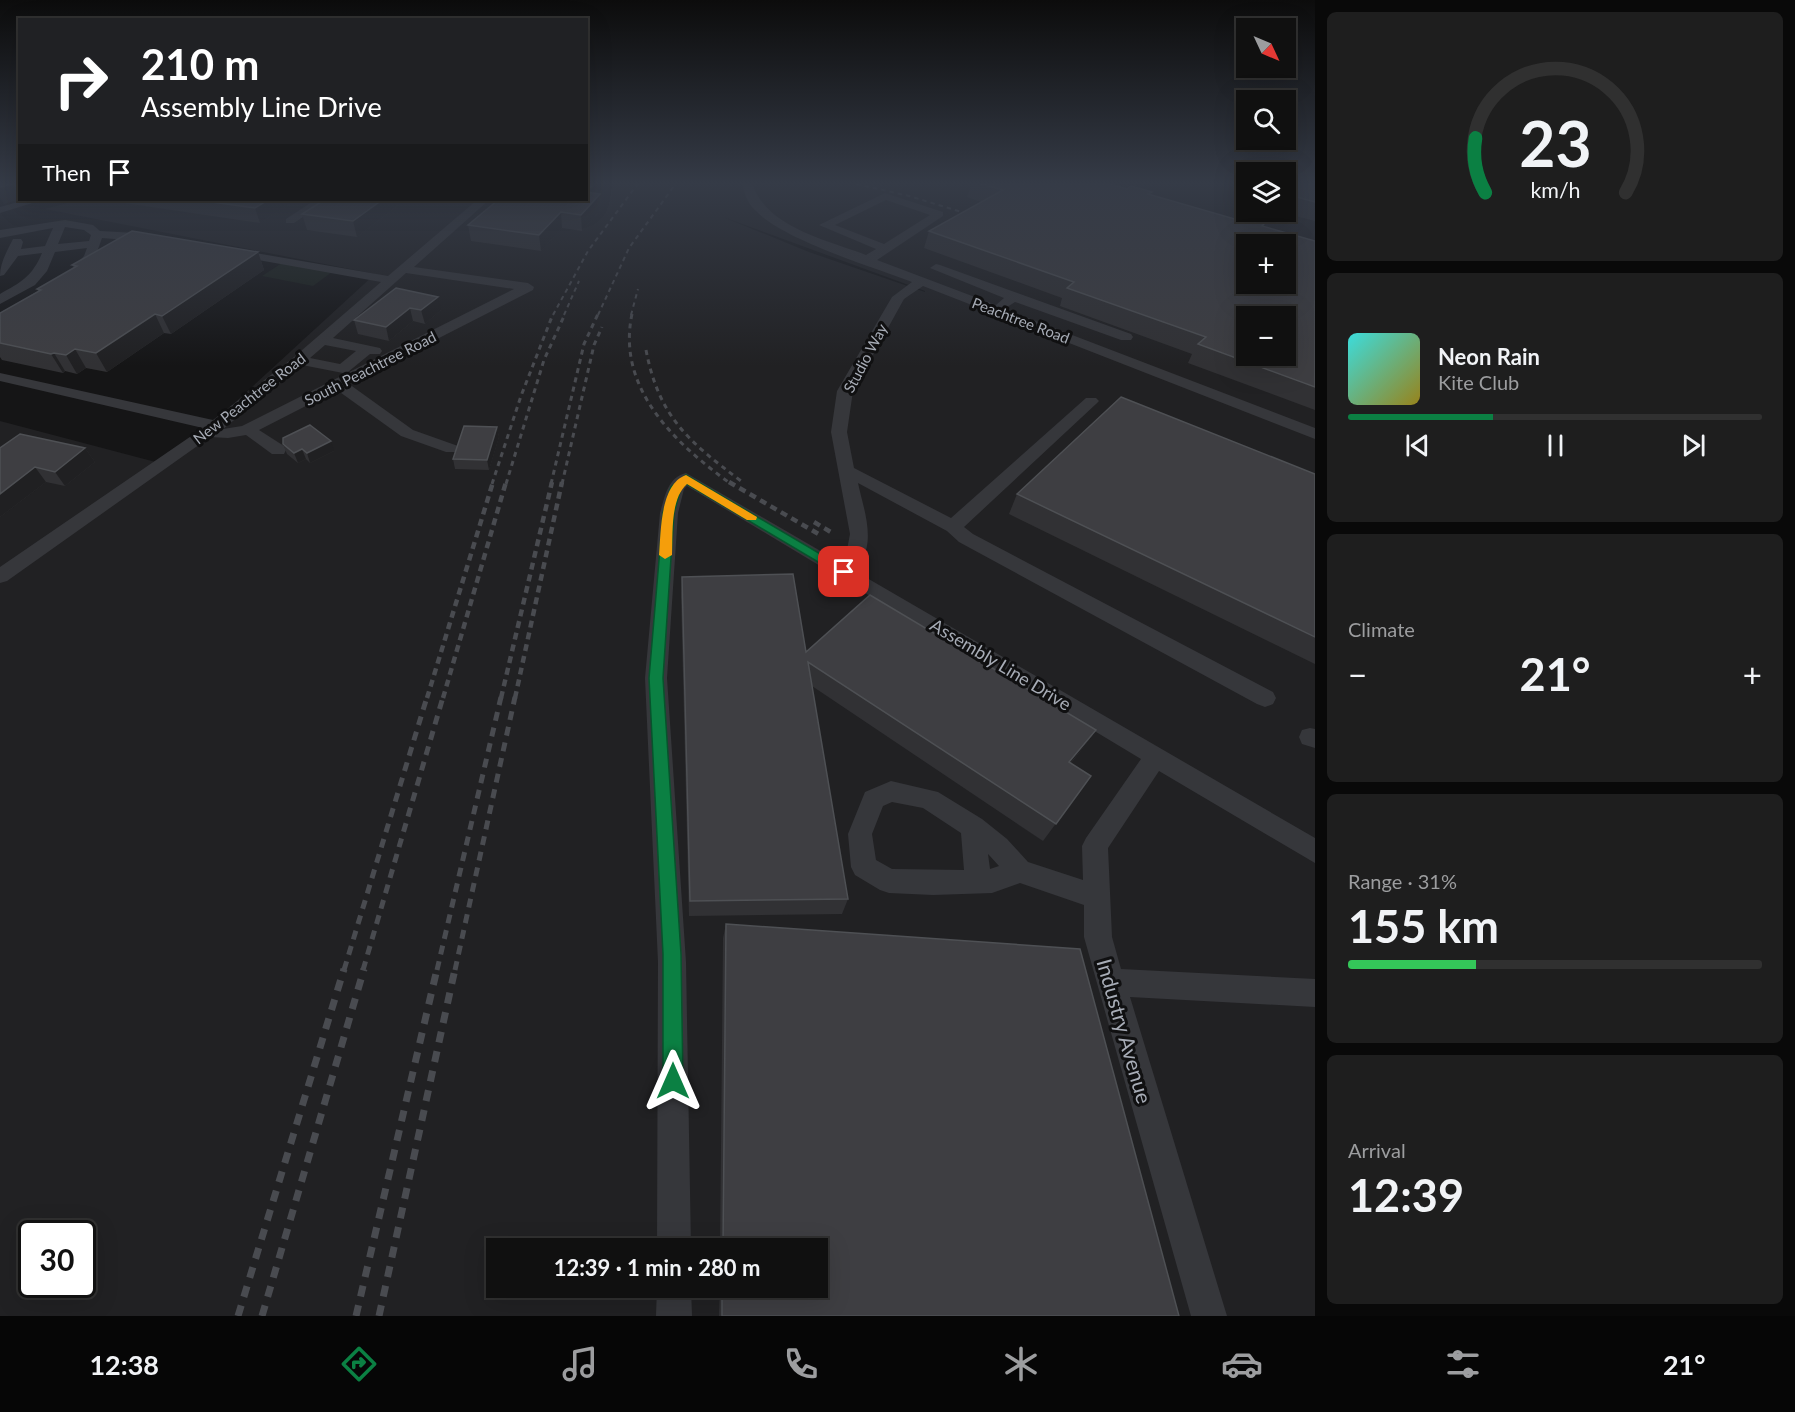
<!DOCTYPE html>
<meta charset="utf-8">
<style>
:root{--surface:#101010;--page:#1e1e1e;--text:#f1f3f6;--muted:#9c9d9f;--line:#303030;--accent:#0b8043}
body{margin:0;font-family:Lato,sans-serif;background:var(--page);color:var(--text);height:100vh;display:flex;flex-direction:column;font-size:22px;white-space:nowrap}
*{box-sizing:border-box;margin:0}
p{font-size:20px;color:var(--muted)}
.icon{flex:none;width:33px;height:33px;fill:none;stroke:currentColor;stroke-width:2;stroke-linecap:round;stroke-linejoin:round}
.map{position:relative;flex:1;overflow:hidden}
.details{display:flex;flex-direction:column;gap:12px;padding:12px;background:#090909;width:480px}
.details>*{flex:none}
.hud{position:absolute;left:18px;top:18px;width:570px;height:183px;border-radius:0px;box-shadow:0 6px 24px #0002,0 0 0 2px var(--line);background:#202124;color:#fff;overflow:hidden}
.needle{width:39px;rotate:134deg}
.tools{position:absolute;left:1236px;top:18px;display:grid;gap:12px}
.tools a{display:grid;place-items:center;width:60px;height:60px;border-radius:0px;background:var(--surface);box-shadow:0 6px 24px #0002,0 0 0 2px var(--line);font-size:30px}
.speed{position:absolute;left:18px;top:1220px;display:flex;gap:12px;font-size:30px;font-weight:700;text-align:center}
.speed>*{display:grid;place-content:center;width:78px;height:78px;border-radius:50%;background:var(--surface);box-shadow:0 6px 24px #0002,0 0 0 2px var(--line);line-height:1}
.speed .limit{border:3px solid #111;border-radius:9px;background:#fff;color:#111}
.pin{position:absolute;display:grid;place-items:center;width:51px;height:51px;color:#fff;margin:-26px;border-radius:12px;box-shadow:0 3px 9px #0006}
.me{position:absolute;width:66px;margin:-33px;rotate:0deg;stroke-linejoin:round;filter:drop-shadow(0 0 4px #0008)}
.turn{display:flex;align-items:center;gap:21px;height:126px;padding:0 24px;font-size:27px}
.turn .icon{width:78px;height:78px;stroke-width:2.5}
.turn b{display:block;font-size:42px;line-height:51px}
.then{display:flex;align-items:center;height:57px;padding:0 24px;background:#0003;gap:12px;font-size:22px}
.big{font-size:45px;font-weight:700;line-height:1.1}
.details .widget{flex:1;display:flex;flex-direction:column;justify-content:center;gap:9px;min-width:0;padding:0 21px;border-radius:9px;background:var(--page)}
.details .dial{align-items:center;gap:0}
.dial svg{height:156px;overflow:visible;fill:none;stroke:var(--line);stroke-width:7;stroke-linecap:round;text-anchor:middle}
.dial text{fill:var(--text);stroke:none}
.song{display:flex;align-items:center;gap:18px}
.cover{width:72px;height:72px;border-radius:9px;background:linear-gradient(135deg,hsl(180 70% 55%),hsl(50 70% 35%))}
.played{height:6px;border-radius:3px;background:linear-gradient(90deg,var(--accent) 35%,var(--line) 35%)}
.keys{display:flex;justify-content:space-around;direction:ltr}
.heat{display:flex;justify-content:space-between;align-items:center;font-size:33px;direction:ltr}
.charge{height:9px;border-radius:4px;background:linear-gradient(90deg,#34c759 31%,var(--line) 0)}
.trip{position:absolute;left:486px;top:1238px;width:342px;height:60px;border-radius:0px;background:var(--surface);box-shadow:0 6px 24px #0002,0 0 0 2px var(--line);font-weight:700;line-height:60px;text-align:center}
.menu{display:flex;height:96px;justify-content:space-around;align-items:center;background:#060606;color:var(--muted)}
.menu .icon{width:42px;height:42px}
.menu .current{color:var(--accent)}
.menu b{font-size:27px;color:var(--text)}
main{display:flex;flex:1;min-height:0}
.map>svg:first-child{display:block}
.built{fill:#212123;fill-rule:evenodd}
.green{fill:#1b211c}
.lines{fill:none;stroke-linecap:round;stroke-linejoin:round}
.minor{fill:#36373b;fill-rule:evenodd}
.rail-far4{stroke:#494b50;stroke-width:2;stroke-dasharray:4.5 4;stroke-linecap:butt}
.rail-far3{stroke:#494b50;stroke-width:3;stroke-dasharray:5 4.5;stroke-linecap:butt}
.rail-far2{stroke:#494b50;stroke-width:4.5;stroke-dasharray:7 5;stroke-linecap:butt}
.rail-far1{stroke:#494b50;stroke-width:5;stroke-dasharray:9 7;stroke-linecap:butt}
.rail{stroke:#494b50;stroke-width:7;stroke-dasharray:11 9;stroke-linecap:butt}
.wall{fill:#313134}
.shaded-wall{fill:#202022}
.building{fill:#3e3e42;stroke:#4e5054;stroke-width:1.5;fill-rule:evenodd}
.route{fill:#0b8043;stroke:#07532c;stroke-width:1.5}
.slow{fill:#f59e0b}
.labels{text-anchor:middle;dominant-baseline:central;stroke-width:6;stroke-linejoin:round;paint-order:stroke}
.far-street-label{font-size:15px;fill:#a7acb6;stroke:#101011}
.street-label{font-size:18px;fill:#a7acb6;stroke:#101011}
.near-street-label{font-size:21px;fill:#a7acb6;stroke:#101011}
</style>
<main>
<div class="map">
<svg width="1315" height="1316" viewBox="0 0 1315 1316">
<rect width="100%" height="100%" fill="#151516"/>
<!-- built -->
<path class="built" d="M587,182H883L891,184L897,182H1246V212H1286L1315,182V1316H0V421L167,465L375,274L45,209L78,200H586ZM723,217L925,291V292L809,252ZM1246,244H1286V284H1246ZM1246,316H1286V356H1246ZM32,1233H82V1284H32ZM496,1248H818V1287H496Z"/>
<!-- green -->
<path class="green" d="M282,263L332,272L313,286L262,276Z"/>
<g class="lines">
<!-- minor -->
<g class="minor">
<path d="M742,182H752C764,227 827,240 866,255L876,249L819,225L885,193L943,212V216L877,260L996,305L1004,298L930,268L936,264L940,265L1131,334L1133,337L1131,340H1121L1015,302L1004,309L1315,428V439L923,286L904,299L853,391L847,432L854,468L951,518L1086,398H1096L1099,401L1096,404L964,527L973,534L1273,692L1276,698L1273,704L1265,707L1257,704L959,542L947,531L858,483C863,507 875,537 862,560L855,561L848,560L846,555L850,534L831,432L837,391L892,297L912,282C873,267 783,240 756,211C747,203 744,193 742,182ZM886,200L930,215L884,244L835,225Z"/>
<path d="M25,200H42L0,213V207Z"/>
<path d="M315,200H328L294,223H286V219Z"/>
<path d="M477,200H489L414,267L528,283L534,287L533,290L349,384L413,430L458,446L460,449L458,452H446L401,436L337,390L259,430L284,446L286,450L284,454H272L246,435L228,438L210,437L7,581L0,583V567L203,428L0,381V373L213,420L294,357L381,282L231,255L225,251L227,248L388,276ZM406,273L514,289L242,426L223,429L302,365L343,373L348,372L370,354H380L382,351L380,348L333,338ZM325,345L356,351L340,364L310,358Z"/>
<path d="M65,220L93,225L100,231L153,234L159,238L153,242L102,238C97,253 90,273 73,279L67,275L84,256L87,248L55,252L47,271L35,285L0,304V294C21,282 32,277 42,253L18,256L4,275L0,276C0,263 7,251 13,239H21L23,242L21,249L45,246L53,228L0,238V230ZM65,227L84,230L91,235L89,241L58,244Z"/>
<path d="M686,473L1315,838V863L1159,771L1108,848L1112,937L1121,969L1315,979V1007L1130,997L1227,1316H1191L1084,937V905L1020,883L992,893L933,895L889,893L880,890L855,875L851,867L848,834L865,792L891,781L938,792L982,819L1007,839L1028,862L1083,880L1082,846L1086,838L1141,759L687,486L684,489L678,513L667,678L686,962L691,1248H657L658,962L645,678L660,513C665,497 667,478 686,473ZM892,802L923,808L961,833L964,870L892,869L876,860L872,834L883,806ZM988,854L989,855L999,866L990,869Z"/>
<path d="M1310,728L1315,729V748L1302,744L1299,737L1302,730Z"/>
<path d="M657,1287H691L692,1316H656Z"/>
</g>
<!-- rail-far4 -->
<g class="rail-far4">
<path d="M848,182L909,196L978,217"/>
<path d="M553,315L588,251L639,182"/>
<path d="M564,315L579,281"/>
<path d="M598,315L629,248L677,182"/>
<path d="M631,315L638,289"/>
</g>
<!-- rail-far3 -->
<g class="rail-far3">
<path d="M632,314C616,389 676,444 731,484"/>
<path d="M646,350C659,417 688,441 741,481"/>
<path d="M492,484L521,396L553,314"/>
<path d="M506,484L544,360L565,314"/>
<path d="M551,484L584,344L598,314"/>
<path d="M562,484L594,345L602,327"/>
</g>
<!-- rail-far2 -->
<g class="rail-far2">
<path d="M729,482L822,536"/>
<path d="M814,522L834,534"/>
<path d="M427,698L493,482"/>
<path d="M443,698L506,482"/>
<path d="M501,698L552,482"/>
<path d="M515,698L562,482"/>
</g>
<!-- rail-far1 -->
<g class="rail-far1">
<path d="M344,970L427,697"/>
<path d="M363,970L443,697"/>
<path d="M437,970L501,697"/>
<path d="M455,970L515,697"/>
</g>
<!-- rail -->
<g class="rail">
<path d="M238,1316L344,969"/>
<path d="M262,1316L364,969"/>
<path d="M356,1316L437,969"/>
<path d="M379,1316L455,969"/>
</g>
</g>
<!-- wall -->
<g class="wall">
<path d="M586,182H614L600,195L601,209L582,231L562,228L541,251L471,241L468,225L586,200Z"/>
<path d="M972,182H1103L1238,220L1265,223L1263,227L1315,241V410L1188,363L1192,354L1060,306L1062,298L924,248L929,231L981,202L967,197Z"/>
<path d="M1286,182H1315V221L1280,212H1286Z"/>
<path d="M104,200H296L260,223Z"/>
<path d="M405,200L357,237L307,230L302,214Z"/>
<path d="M258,252L264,270L171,334L164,333L107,372L86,368L77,374L65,371L63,373L2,360L0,357V313L38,291L37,289L74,268L72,265Z"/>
<path d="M396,288L441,310L425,324L413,321L389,341L358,334L354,320Z"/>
<path d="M497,427L499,437L489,470L455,469L453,459Z"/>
<path d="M283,444L334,451L310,463L306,459L298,463L287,454Z"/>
<path d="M0,448H85L95,462L65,486L46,482L0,517Z"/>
<path d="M1315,474V664L1009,514L1017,494Z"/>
<path d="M682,577L806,652L1096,730L1083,748L1071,763L1091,776L1043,841L812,686L848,899L842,914L689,916L681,596Z"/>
<path d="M726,924L1179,1316H719L720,1287H818V1248H720L723,938Z"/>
</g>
<!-- shaded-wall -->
<g class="shaded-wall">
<path d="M20,182V199L4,204L0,197V187Z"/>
<path d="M597,182H614L600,195L601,209L582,231L581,215L586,191Z"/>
<path d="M268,200H296L260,223L255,208Z"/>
<path d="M382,200H405L357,237L353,221Z"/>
<path d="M561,212L562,228L541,251L539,235Z"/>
<path d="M258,252L264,270L171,334L162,316Z"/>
<path d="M438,297L441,310L425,324L421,310Z"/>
<path d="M410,308L413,321L389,341L386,327Z"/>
<path d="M155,314L164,333L107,372L96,353Z"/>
<path d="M75,349L86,368L77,374L66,355Z"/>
<path d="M54,353L65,371L63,373L51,354Z"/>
<path d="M497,427L499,437L489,470L487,460Z"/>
<path d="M331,441L334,451L310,463L307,453Z"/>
<path d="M85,448L95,462L65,486L55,472Z"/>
<path d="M302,449L306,459L298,463L294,453Z"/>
<path d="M35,467L46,482L0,517V494Z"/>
<path d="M1096,730L1083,748L1057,779L1069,762Z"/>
</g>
<!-- building -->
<g class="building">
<path d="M0,182H20L0,187Z"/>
<path d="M586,182H597L586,191Z"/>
<path d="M974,182H1103L1127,189L1131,186L1152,192L1148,194L1238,220L1241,217L1265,223L1262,226L1315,241V387L1198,344L1206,337L1067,288L1074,282L929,231L1003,190ZM1246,244H1286V284H1246ZM1246,316H1286V356H1246Z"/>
<path d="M1286,182H1315V202L1286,194Z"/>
<path d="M586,192L600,194L581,215L561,212L539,235L468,225L498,200H586Z"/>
<path d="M197,200H268L255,208Z"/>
<path d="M324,200H382L353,221L302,214Z"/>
<path d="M132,231L258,252L162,316L155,314L96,353L75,349L66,355L54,353L51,354L0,343V313L41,290L37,289L77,266L72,265Z"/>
<path d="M396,288L438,297L421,310L410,308L386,327L354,320Z"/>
<path d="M1121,397L1315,474V637L1017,494Z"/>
<path d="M310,425L331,441L307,453L302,449L294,453L283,444V438Z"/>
<path d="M464,426L497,427L487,460L453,459Z"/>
<path d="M20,434L85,448L55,472L35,467L0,494V448Z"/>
<path d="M793,574L806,652L870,595L1096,730L1069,762L1091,776L1056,824L808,662L848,899L690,901L682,577Z"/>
<path d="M726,924L1080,949L1179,1316H722V1287H818V1248H723Z"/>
</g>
<!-- sky -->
<linearGradient id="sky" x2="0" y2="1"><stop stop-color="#0c0c0c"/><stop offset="0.5" stop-color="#353b47"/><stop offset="1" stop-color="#353b47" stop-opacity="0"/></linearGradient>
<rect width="1315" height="366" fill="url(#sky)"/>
<!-- route -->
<path class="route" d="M686,475L851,572L844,576L840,575L687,484L681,488L674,513L663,678L681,954L683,1081L680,1088L673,1091L666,1088L663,1081V954L649,678L663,513L671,487Z"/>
<!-- slow -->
<path class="slow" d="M686,475L757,517L756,520H747L687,484C670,499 673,534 672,555L665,559L659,555C661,532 660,484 686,475Z"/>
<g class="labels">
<!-- far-street labels -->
<g class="far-street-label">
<text transform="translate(1021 320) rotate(21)">Peachtree Road</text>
<text transform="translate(865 358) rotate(-62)">Studio Way</text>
<text transform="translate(370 368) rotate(-27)">South Peachtree Road</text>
<text transform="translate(249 398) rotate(-38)">New Peachtree Road</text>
</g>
<!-- street labels -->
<g class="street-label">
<text transform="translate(1001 664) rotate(31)">Assembly Line Drive</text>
</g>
<!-- near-street labels -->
<g class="near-street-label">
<text transform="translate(1125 1031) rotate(74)">Industry Avenue</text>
</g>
</g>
</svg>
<div class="tools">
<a><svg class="needle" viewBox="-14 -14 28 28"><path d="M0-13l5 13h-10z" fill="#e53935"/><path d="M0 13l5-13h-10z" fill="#9c9d9f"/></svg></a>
<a><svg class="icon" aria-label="search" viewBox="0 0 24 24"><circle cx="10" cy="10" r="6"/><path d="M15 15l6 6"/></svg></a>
<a><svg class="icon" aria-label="layers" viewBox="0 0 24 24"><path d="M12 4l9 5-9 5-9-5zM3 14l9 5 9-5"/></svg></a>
<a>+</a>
<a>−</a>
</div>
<div class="speed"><div class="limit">30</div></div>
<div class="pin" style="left:844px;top:572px;background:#d93025"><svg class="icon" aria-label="arrive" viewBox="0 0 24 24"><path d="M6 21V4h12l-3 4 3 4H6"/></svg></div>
<svg class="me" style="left:673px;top:1081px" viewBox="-20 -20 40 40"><path d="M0-17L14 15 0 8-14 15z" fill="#0b8043" stroke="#fff" stroke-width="4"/></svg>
<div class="trip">12:39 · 1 min · 280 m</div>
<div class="hud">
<div class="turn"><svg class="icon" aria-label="right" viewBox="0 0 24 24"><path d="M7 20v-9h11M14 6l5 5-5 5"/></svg><div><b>210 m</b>Assembly Line Drive</div></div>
<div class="then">Then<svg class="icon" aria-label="arrive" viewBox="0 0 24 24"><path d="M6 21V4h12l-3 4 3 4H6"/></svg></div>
</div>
</div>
<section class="details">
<div class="widget dial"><svg viewBox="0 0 100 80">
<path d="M14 69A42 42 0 1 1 86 69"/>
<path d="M14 69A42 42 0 0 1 9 41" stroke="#0b8043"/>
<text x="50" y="56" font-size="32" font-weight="700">23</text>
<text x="50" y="72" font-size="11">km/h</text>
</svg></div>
<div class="widget">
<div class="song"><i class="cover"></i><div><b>Neon Rain</b><p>Kite Club</p></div></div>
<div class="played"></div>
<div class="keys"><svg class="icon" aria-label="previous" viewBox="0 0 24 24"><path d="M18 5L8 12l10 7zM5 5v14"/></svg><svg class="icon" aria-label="pause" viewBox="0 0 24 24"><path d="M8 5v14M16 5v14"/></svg><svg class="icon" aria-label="next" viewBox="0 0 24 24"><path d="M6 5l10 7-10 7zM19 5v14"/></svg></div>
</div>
<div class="widget"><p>Climate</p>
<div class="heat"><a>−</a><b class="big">21°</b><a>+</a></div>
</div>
<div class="widget"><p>Range · 31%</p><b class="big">155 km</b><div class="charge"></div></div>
<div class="widget"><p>Arrival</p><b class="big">12:39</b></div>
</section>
</main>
<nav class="menu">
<b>12:38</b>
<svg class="icon current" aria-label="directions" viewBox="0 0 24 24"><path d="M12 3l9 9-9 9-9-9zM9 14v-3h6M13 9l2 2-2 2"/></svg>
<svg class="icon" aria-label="music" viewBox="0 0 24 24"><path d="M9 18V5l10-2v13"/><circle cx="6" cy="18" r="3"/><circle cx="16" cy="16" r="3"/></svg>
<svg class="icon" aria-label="phone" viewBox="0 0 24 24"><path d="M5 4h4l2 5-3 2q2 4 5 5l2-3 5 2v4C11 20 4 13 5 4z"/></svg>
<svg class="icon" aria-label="climate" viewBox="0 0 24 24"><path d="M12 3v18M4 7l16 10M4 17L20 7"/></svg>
<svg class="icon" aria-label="car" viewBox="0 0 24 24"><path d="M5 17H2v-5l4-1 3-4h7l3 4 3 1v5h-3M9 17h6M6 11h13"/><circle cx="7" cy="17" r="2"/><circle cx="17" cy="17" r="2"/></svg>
<svg class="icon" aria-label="filters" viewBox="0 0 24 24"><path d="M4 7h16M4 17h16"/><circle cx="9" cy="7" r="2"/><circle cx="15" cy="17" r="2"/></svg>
<b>21°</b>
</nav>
